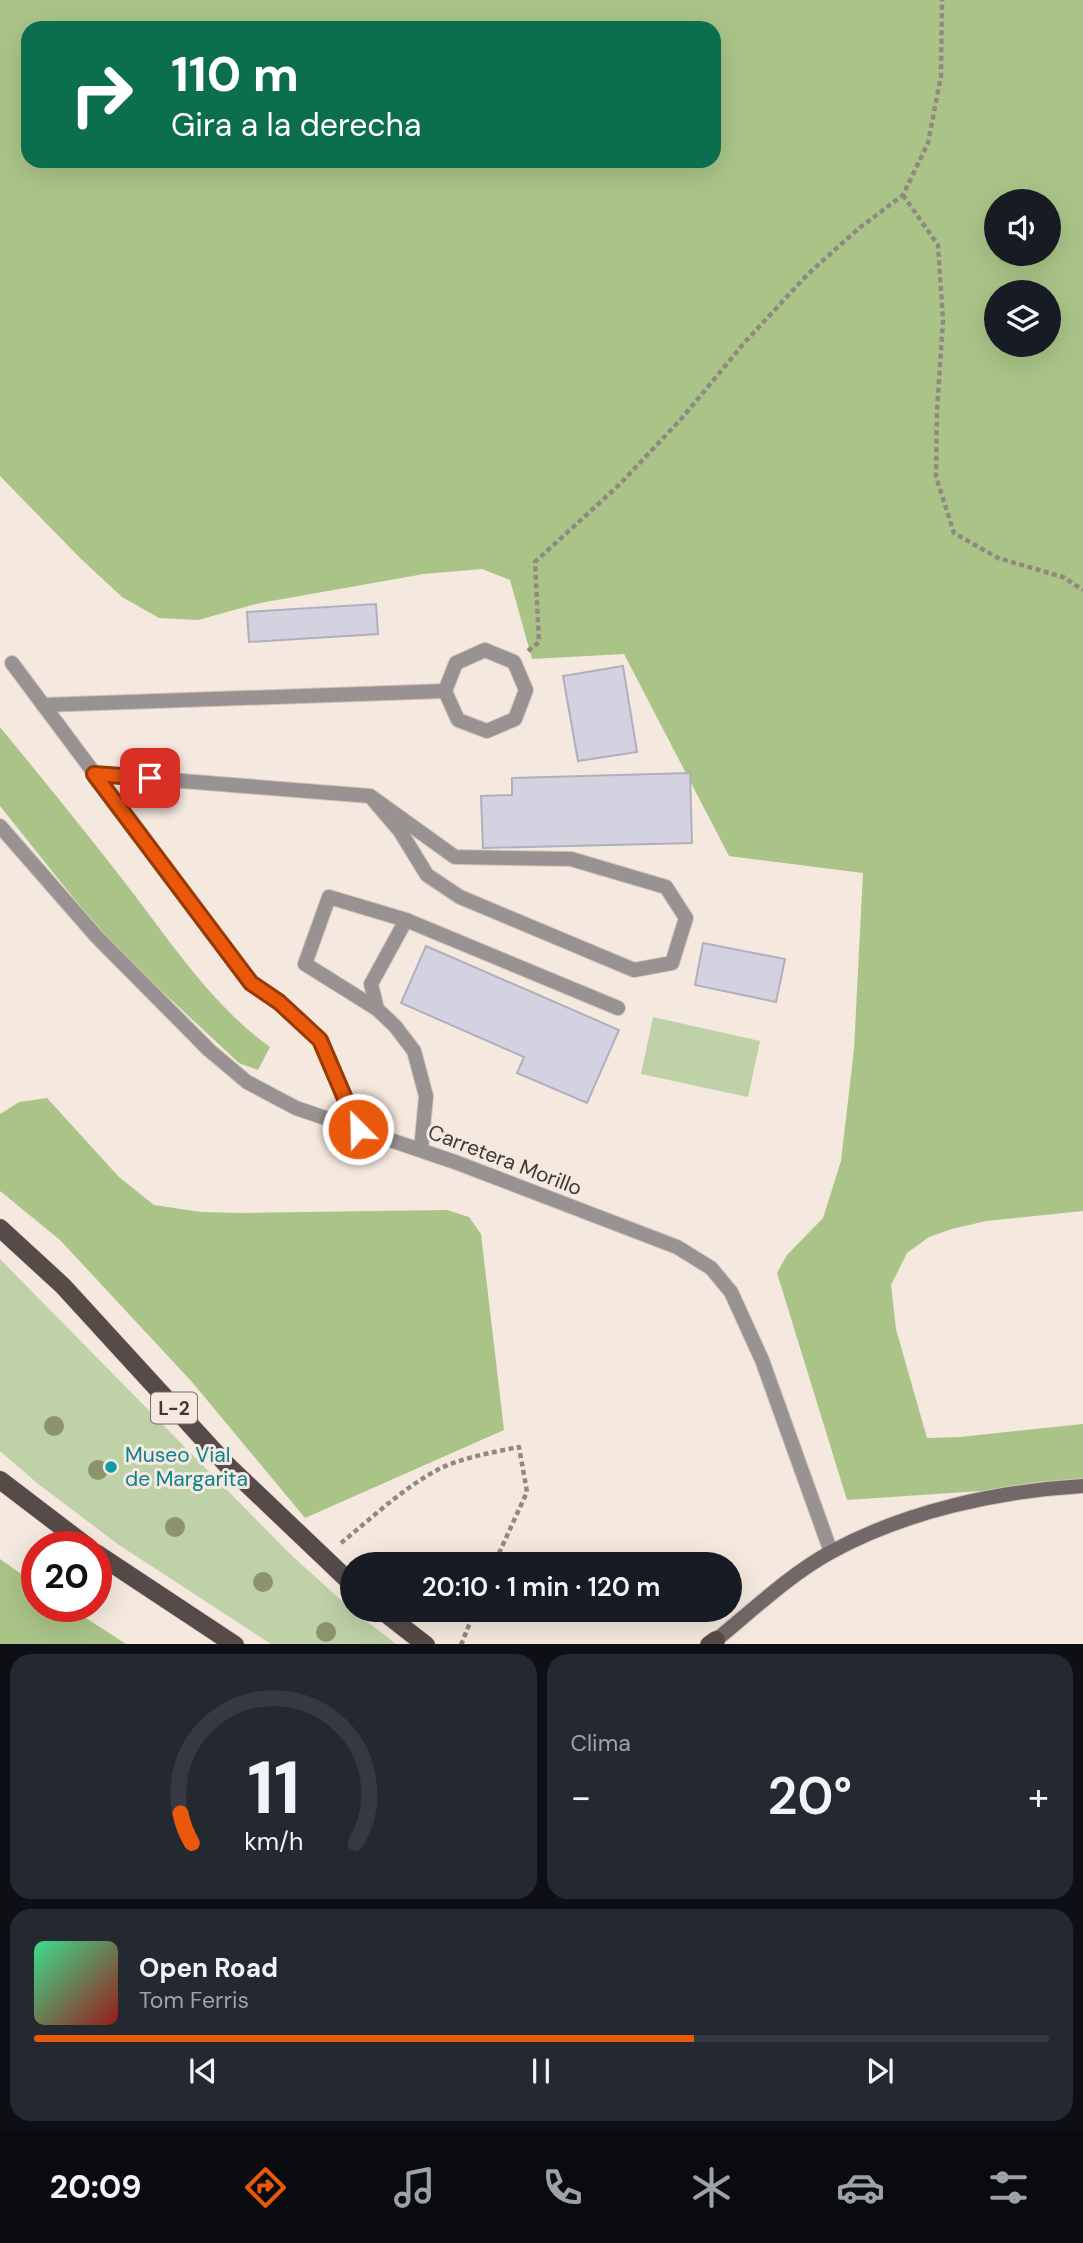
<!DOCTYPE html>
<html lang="es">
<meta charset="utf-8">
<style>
:root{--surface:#171b24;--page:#242831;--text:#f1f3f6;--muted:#9ea1a6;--line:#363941;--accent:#ea580c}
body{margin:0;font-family:"DM Sans",sans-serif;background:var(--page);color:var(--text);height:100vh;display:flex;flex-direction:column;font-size:26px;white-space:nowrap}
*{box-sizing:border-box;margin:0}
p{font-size:23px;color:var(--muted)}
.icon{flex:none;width:38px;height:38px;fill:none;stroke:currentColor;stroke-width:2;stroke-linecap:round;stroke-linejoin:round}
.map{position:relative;height:1644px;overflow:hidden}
.panel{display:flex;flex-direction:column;gap:10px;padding:10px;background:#0d0f14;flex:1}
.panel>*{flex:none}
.top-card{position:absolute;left:21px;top:21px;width:700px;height:147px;border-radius:21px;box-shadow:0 7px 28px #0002;background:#0b6e4f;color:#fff;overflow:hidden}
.tools{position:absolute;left:984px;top:189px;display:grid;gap:14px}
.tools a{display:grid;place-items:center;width:77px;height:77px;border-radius:50%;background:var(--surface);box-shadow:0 7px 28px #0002;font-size:35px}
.speed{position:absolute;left:21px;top:1531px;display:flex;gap:14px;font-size:35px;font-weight:700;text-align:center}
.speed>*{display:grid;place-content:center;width:91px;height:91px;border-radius:50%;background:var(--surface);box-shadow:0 7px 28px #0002;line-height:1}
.speed .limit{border:10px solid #d22;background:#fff;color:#111}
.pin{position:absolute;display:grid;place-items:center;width:60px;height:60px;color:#fff;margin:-30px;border-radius:14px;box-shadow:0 4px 10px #0006}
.me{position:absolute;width:77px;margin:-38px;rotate:337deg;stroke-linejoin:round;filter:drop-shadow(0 0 5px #0008)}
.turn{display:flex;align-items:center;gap:24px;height:147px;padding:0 35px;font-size:32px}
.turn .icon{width:91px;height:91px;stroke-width:2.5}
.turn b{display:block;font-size:49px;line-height:60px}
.big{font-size:52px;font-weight:600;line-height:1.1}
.panel .widget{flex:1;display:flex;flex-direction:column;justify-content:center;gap:10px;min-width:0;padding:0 24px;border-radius:21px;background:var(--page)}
.panel .dial{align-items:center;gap:0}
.dial svg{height:182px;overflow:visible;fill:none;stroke:var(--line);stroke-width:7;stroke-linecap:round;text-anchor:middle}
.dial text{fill:var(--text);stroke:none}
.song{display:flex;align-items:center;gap:21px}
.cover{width:84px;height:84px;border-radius:10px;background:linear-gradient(135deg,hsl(150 70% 55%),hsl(0 70% 35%))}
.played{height:7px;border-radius:4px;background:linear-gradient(90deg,var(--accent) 65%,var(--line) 65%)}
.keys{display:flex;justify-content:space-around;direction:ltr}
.heat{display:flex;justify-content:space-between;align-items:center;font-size:38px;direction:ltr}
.panel .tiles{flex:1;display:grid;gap:10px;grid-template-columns:1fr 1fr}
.widget:last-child{grid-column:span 2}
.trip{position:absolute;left:340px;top:1552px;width:402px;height:70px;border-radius:35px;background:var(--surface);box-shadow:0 7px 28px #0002;font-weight:600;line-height:70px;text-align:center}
.tab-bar{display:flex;height:112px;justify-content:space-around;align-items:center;background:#090b0e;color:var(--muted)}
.tab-bar .icon{width:49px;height:49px}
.tab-bar .active{color:var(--accent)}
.tab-bar b{font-size:32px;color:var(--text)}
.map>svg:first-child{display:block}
.green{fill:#bed1a7}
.forest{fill:#aac488;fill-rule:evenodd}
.building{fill:#d4d2e0;stroke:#b0afbc;stroke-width:2}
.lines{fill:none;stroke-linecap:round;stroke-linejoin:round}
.lane-casing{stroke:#d0c6bd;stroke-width:16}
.street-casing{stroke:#d0c6bd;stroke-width:16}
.secondary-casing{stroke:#d0c6bd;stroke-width:16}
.primary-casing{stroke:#d0c6bd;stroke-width:19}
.path{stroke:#908882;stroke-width:4.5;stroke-dasharray:5 3.5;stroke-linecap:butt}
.lane{stroke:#999292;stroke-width:14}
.street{stroke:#999292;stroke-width:14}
.secondary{stroke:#726867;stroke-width:14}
.primary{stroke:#574b49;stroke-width:18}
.tree{fill:#8d946c}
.route-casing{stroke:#983908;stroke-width:18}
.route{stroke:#ea580c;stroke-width:12}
.culture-dot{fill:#0f9aa8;stroke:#f5e9df;stroke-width:2.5}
.labels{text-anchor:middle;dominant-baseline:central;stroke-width:6;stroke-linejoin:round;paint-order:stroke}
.shield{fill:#f5e9df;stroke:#756e69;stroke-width:2}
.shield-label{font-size:19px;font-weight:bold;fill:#3e3936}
.street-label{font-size:21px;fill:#3e3936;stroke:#f5e9df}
.culture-label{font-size:21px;fill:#0d838f;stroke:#f5e9df;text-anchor:start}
</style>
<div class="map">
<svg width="1083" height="1645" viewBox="0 0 1083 1645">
<rect width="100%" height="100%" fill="#f5e9df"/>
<!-- green -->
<g class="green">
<path d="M653,1017L760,1041L748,1097L641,1074Z"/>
<path d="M0,1259L289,1553L352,1610L396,1644H271L119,1545L37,1483L0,1451Z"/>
</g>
<!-- forest -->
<g class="forest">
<path d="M0,0H1083V1211L986,1221L952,1229L929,1237L907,1253L891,1285L896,1329L927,1438L960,1437L1083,1424V1484L847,1500L777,1273L787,1255L823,1218L841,1161L854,1049L863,873L729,856L624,654L532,659L510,580L482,569L424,574L260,603L198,620L159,618L122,597L80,558L0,476ZM28,28H714V161H28ZM996,201H1048V254H996ZM996,292H1048V345H996Z"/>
<path d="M0,727C45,782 90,837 133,893C175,948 214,1007 270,1047L258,1070L239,1063L108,941L0,806Z"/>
<path d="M47,1098L119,1177L154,1205L201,1212L241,1213L447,1210L469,1217L481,1234L504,1430L305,1518L192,1382L60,1240L0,1191V1114L19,1102Z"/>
<path d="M0,1559L37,1585V1606L69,1607L126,1644H0Z"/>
</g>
<!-- building -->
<g class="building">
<path d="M376,604L378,634L249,642L247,612Z"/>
<path d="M623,666L637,752L578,761L563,676Z"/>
<path d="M690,773L692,843L483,848L481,796L512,795V778Z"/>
<path d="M703,943L785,959L776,1002L695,985Z"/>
<path d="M426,946L619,1030L587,1103L517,1073L524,1057L401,1003Z"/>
</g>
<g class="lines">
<!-- lane casing -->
<g class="lane-casing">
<g id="lane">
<path d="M485,650L514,662L526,690L515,719L487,731L458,720L445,691L456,663Z"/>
<path d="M12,663L251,983L280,1002L320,1040L358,1129"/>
<path d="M43,705L445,691"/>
<path d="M95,774L370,796L400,831L427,875L460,897L634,970L672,963L686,918L666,887L571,859L455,857L370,796"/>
<path d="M377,1009L305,964L329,897L406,920"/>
<path d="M421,1150L426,1096L414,1051L395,1026L377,1009L371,984L406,920L618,1008"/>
</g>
</g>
<!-- street casing -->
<g class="street-casing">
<path id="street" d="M0,826L96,936L209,1050L247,1082L296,1108L455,1162L677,1247L711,1268L731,1292L762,1360L831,1552"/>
</g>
<!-- secondary casing -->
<g class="secondary-casing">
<path id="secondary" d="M716,1640C753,1610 789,1575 831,1552C906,1511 998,1491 1083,1486"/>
</g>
<!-- primary casing -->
<g class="primary-casing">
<g id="primary">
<path d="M0,1228L63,1286L226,1464L352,1584"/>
<path d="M0,1480L88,1547"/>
<path d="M96,1553L235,1645"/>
<path d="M381,1610L426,1645"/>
<path d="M709,1645L716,1640"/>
</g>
</g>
<!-- path -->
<g class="path">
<path d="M903,195L938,245L943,320L937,411L936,477L954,533L998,558L1063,577L1083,590"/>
<path d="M528,651L539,642L535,562L619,485L682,418L745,342L808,274L858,229L903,195L928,143L941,76L942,0"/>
<path d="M341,1543C373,1517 404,1487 441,1468C465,1457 494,1452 519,1447L527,1492L494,1564"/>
<path d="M461,1645L475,1610"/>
</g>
<!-- lane -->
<use href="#lane" class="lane"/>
<!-- street -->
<use href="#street" class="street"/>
<!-- secondary -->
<use href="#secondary" class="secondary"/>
<!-- primary -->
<use href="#primary" class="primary"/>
</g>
<!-- trees -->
<g class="tree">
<circle cx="54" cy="1426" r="10"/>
<circle cx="98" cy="1470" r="10"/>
<circle cx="175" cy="1527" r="10"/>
<circle cx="263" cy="1582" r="10"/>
<circle cx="326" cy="1632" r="10"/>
</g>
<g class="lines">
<!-- route casing -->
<g class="route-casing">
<path id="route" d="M150,778L94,774L251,983L279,1002L320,1040L358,1129"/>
</g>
<!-- route -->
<use href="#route" class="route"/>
</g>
<!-- markers -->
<circle class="culture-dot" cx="111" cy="1467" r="7"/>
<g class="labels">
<!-- shield labels -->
<rect class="shield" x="151" y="1392.5" width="46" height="31" rx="5"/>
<g class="shield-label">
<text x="174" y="1408">L-2</text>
</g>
<!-- street labels -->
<g class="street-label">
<text transform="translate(505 1160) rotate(21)">Carretera Morillo</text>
</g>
<!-- culture labels -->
<g class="culture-label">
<text x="125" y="1455">Museo Vial<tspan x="125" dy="24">de Margarita</tspan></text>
</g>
</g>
</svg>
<div class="tools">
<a><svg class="icon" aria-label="sound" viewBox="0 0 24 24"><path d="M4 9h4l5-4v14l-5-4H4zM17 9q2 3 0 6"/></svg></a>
<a><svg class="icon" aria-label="layers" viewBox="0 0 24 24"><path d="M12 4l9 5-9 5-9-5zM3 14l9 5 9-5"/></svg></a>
</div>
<div class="speed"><div class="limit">20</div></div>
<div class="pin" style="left:150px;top:778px;background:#d93025"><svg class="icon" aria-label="arrive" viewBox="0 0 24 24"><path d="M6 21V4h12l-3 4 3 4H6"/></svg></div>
<svg class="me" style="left:358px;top:1129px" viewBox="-20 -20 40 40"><circle r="17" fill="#ea580c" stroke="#fff" stroke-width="3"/><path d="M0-11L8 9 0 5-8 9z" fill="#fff"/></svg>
<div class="trip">20:10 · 1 min · 120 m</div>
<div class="top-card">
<div class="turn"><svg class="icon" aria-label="right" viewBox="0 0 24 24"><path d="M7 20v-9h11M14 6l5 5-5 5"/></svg><div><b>110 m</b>Gira a la derecha</div></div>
</div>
</div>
<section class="panel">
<div class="tiles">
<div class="widget dial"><svg viewBox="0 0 100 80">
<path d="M14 69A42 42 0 1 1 86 69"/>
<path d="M14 69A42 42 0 0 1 9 56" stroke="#ea580c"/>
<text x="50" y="56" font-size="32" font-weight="700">11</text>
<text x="50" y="72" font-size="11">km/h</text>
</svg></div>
<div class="widget"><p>Clima</p>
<div class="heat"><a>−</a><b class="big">20°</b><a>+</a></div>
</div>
<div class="widget">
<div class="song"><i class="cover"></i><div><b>Open Road</b><p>Tom Ferris</p></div></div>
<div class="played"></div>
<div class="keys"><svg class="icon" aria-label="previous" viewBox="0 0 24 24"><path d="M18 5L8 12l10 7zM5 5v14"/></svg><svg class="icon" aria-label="pause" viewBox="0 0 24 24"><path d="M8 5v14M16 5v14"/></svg><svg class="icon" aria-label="next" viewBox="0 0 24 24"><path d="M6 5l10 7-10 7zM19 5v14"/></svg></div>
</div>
</div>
</section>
<nav class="tab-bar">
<b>20:09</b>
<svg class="icon active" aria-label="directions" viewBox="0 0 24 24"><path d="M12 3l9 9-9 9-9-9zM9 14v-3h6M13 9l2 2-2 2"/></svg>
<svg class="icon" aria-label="music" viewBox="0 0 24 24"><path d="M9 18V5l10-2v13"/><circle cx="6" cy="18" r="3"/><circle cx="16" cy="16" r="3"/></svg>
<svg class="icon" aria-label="phone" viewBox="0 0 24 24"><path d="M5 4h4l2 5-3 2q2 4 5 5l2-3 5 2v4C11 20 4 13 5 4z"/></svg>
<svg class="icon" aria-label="climate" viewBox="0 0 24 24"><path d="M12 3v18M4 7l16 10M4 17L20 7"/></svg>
<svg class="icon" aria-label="car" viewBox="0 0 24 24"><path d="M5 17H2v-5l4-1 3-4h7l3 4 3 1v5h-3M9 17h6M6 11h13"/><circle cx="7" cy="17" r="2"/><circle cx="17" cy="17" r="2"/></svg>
<svg class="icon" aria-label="filters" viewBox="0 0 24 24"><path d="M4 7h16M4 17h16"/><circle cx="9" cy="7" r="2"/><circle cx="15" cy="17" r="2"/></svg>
</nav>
